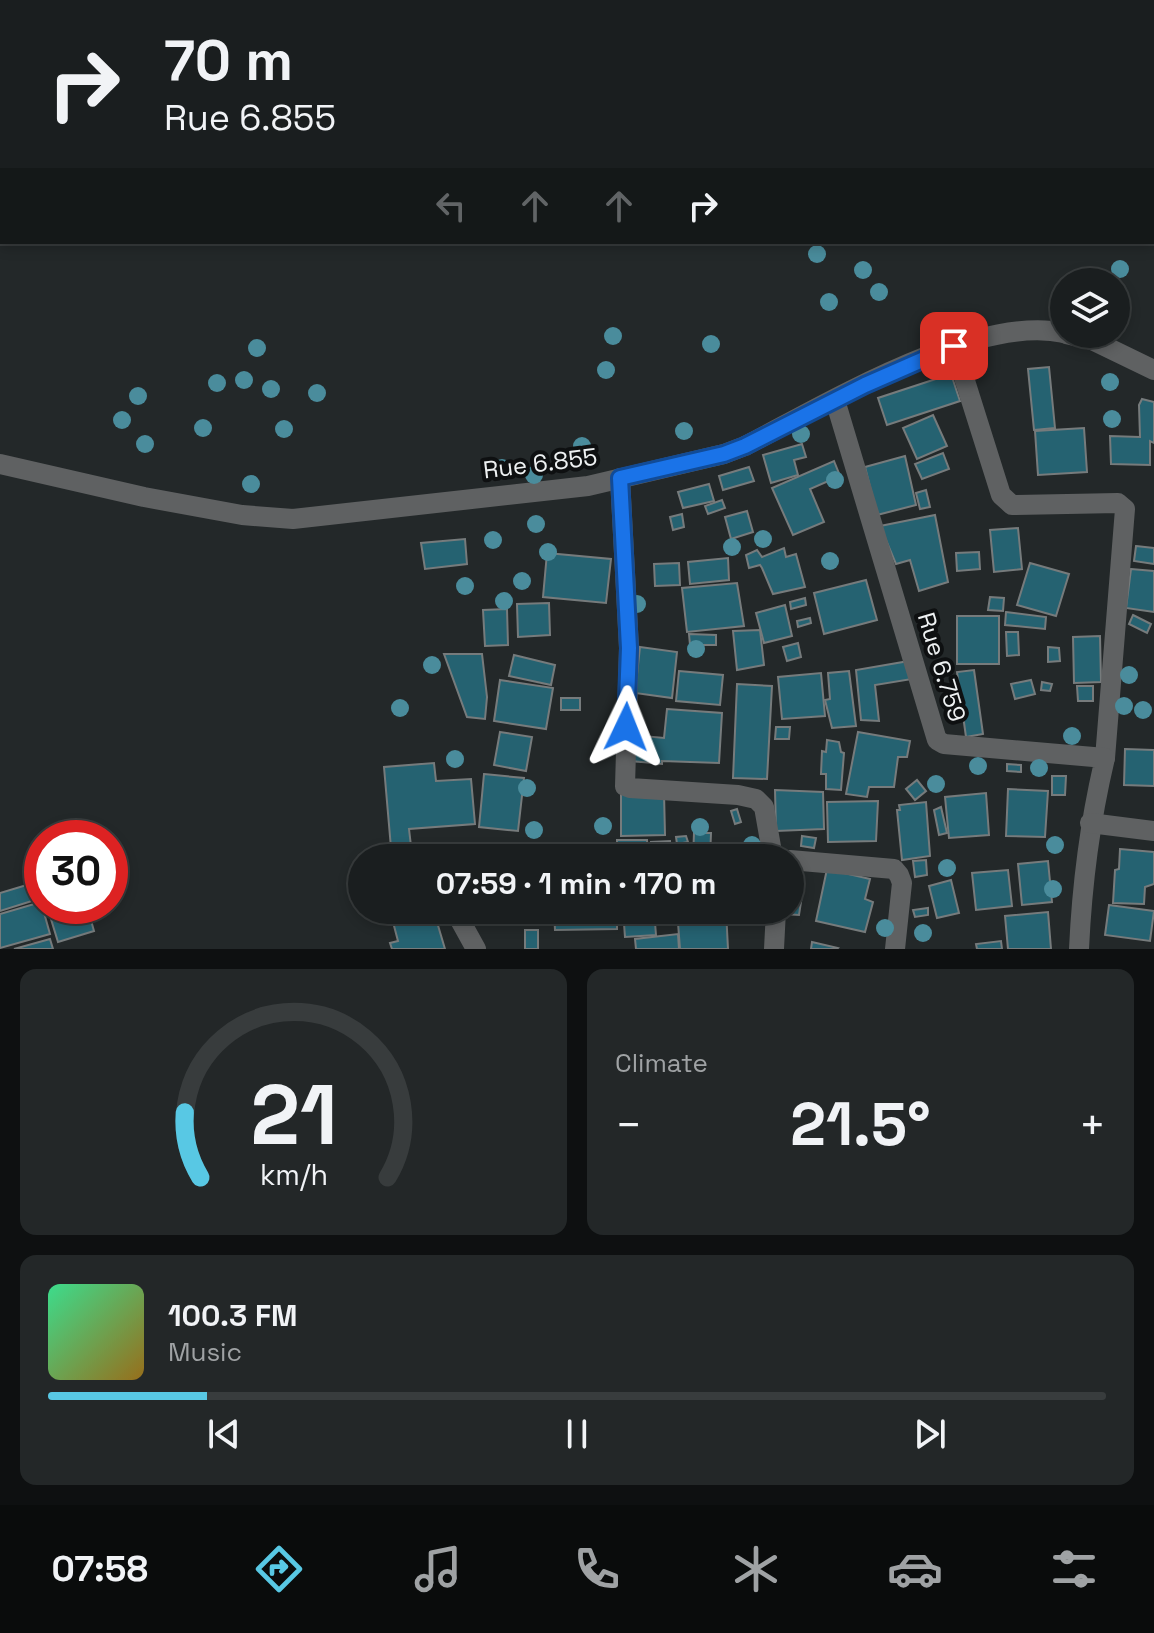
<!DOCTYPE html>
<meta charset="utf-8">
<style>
:root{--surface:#1a1e1f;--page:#232728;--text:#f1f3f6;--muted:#9fa2a4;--line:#383c3d;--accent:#58c8e4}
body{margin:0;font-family:"Space Grotesk",sans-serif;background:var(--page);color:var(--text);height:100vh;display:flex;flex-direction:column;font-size:30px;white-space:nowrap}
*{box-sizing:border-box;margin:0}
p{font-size:26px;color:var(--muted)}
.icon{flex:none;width:44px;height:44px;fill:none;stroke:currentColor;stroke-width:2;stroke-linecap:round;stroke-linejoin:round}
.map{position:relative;height:949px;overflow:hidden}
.panel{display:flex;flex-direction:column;gap:20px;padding:20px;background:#0e1011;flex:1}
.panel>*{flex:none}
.guide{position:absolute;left:0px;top:0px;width:1154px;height:244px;box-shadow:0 4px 12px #0003,0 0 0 2px var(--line);background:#1a1e1f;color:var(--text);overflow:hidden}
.fabs{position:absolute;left:1050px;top:268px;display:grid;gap:16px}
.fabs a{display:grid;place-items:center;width:80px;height:80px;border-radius:50%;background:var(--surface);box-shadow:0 4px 12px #0003,0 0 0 2px var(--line);font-size:40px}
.speed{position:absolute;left:24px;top:820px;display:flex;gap:16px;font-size:40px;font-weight:700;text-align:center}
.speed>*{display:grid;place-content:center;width:104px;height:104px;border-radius:50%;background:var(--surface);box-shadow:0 4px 12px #0003,0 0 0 2px var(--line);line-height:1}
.speed .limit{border:12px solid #d22;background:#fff;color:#111}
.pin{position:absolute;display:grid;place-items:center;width:68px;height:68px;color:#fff;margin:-34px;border-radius:16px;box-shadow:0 4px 12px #0006}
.me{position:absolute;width:88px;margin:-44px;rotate:2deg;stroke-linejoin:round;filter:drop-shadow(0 0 6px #0008)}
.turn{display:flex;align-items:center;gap:28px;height:168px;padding:0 32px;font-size:36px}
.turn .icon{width:104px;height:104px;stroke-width:2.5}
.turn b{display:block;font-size:56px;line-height:68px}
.lanes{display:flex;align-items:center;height:76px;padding:0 32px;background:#0003;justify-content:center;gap:40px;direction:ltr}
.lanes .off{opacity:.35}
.big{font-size:60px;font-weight:600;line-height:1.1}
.panel .widget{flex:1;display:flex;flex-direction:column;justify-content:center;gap:12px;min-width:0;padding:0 28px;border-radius:16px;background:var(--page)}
.panel .dial{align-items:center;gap:0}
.dial svg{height:208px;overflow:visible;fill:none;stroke:var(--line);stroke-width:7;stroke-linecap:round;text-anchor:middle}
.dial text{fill:var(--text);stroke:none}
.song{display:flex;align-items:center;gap:24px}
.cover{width:96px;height:96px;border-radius:12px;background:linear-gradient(135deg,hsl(150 70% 55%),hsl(40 70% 35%))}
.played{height:8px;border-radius:4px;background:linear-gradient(90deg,var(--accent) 15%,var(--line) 15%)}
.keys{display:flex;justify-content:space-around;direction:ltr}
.heat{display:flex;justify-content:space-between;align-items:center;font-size:44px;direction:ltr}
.panel .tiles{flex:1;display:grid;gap:20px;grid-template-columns:1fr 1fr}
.widget:last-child{grid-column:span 2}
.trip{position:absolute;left:348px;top:844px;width:456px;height:80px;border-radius:40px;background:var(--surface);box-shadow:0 4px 12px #0003,0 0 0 2px var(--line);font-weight:600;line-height:80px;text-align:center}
.menu{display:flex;height:128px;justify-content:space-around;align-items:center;background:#0a0c0c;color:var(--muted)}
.menu .icon{width:56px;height:56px}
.menu .active{color:var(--accent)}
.menu b{font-size:36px;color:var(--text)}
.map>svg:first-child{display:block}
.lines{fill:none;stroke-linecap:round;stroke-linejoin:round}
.river{stroke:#1c7b8f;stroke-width:42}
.building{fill:#256271;stroke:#767b7c;stroke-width:2}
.minor{stroke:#5f6162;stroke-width:20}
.tree{fill:#4a8c9c}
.route-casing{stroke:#114b97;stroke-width:20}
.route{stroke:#1a73e8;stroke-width:14}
.labels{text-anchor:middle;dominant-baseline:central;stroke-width:8;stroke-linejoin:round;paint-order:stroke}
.street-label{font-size:24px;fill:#eef1f2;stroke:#0e1011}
</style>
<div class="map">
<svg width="1154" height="949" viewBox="0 0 1154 949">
<rect width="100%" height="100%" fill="#232829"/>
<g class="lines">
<!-- river -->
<g class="river">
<path d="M109,0L113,2"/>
<path d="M1152,112H1154"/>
</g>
</g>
<!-- building -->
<g class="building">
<path d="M1049,367L1055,428L1034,430L1028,369Z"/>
<path d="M951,374L960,401L887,425L878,398Z"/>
<path d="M1142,399L1154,402V443L1150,441V465L1111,464L1110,436L1140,437L1139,405Z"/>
<path d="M933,415L947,446L917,459L903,428Z"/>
<path d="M1084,428L1087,472L1038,475L1035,431Z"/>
<path d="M802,444L806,457L794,460L798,475L771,483L763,455Z"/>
<path d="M943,453L949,469L922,479L915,464Z"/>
<path d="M905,456L916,505L877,515L865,467Z"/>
<path d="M834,461L840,476L810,489L824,522L793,535L772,488Z"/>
<path d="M749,467L754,481L723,490L719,476Z"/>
<path d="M709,484L714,501L683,508L678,492Z"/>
<path d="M926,490L930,507L920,509L916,493Z"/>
<path d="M722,500L725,508L708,514L705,506Z"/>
<path d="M747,511L753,532L731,539L725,517Z"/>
<path d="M682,514L684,527L673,530L670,517Z"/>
<path d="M935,515L948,582L919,591L910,560L896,564L880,526Z"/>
<path d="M1018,528L1022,569L994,572L990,530Z"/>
<path d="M465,539L467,564L425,569L421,543Z"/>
<path d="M1136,546L1154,548V564L1134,561Z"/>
<path d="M784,548L786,557L796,554L805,587L773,594L762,568L760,565L749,568L746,555L757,550L762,557Z"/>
<path d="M979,552L980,569L957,571L956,553Z"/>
<path d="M547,553L611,559L606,603L543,597Z"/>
<path d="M728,558L729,580L690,584L688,562Z"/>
<path d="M679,563L680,585L655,586L654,564Z"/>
<path d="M1030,563L1069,574L1056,616L1017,605Z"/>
<path d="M1131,569L1154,571V612L1126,608Z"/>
<path d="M866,580L877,620L824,634L814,593Z"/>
<path d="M737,583L744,626L687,632L682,588Z"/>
<path d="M990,597L1004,598L1003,611L988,610Z"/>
<path d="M805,598L806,605L791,609L790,602Z"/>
<path d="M549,603L550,635L518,637L517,604Z"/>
<path d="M785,605L792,636L764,643L756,613Z"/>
<path d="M507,609L508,645L485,646L483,610Z"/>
<path d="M1006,612L1046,617L1045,629L1005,625Z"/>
<path d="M1133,615L1151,624L1147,633L1129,624Z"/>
<rect x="957" y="616" width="42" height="48"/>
<path d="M810,618L811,623L798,627L797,621Z"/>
<path d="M760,630L764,665L737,670L733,631Z"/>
<path d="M1006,632H1018L1019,655L1007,656Z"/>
<path d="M689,634L716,635V645H690Z"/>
<path d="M1100,636L1101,682L1074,683L1073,637Z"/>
<path d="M798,643L801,657L787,661L783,647Z"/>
<path d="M640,647L677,652L672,698L635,693Z"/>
<path d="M1048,647L1059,648L1060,661L1048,662Z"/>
<path d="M444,654H482L487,697L485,719L467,717Z"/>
<path d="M514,655L555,665L551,685L509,676Z"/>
<path d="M909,661L912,679L875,685L879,721L861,720L856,670Z"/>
<path d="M974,670L983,734L966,737L957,672Z"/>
<path d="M679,671L723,675L720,705L676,701Z"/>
<path d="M849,671L856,726L832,728L825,700L830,699L828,673Z"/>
<path d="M821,673L825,716L782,719L778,677Z"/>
<path d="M500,680L553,688L546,729L494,721Z"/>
<path d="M1031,680L1035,694L1015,699L1011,684Z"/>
<path d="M1042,682L1052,684L1050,691L1041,690Z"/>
<path d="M737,684L772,686L767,779L733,778Z"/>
<path d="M1077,686H1093V701H1078Z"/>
<rect x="561" y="698" width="19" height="12"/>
<path d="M667,709L722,713L719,763L662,761V764L631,761L633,735L664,738Z"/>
<path d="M776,727H790L789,739H775Z"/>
<path d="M500,732L532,737L526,771L494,765Z"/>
<path d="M858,732L910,741L907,757H898L894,787H869L867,797L846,794Z"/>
<path d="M827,740L839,742L841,752L844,753L841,790L826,789V774H821L822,751L826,752Z"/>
<path d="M1125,749L1154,750V786L1124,785Z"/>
<path d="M434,763L436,781L471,779L475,824L409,829L411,846L391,848L384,767Z"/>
<path d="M1007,764L1021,765V772L1007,771Z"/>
<path d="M484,774L524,778L518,831L479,827Z"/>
<path d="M1052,776H1066L1065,795H1052Z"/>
<path d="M917,780L926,791L915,800L906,789Z"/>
<path d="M1008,789L1048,791L1045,837L1006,836Z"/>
<path d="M775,790L823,792L824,829L776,831Z"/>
<path d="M621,793H664L665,835L621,836Z"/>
<path d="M986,793L989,835L949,838L945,797Z"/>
<path d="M878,801L876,841L828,842L827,802Z"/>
<path d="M926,802L930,856L902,860L897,810H900L899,805Z"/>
<path d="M941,807L947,833L939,835L934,810Z"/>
<path d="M737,809L741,822L735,824L731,811Z"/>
<path d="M694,833H711L710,858H693Z"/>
<path d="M686,836L688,842L677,844L676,837Z"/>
<path d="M802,836L816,838L814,848L801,846Z"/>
<path d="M617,840H647L648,858H617Z"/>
<path d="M670,841L671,858H652L651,842Z"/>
<path d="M612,845V858H552V847Z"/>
<path d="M1120,849L1154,852V884L1145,887L1144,904L1113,903L1115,870L1119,869Z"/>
<path d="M926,860L927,875L915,877L913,861Z"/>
<path d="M1048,861L1052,902L1022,905L1018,864Z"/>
<path d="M827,869L870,879L865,899L873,902L865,932L816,921Z"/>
<path d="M1008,870L1012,906L976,910L972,873Z"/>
<path d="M951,880L959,913L937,918L929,886Z"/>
<path d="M30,884L35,900L0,911V893Z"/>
<path d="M790,889H803L799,915L784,914V910H790Z"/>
<path d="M41,902L50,934L0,948V914Z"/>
<path d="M1109,905L1154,911L1150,941L1105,935Z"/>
<path d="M47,906H87L94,931L58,942Z"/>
<path d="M928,908V915L915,917L913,910Z"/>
<path d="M554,910H617V929L555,930Z"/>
<path d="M623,910H654L656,935L625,937Z"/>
<path d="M677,910H726L728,949H680Z"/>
<path d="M434,912L445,949H392L390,943L398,941L393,922Z"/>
<path d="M1048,912L1051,949H1008L1005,916Z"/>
<rect x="525" y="930" width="13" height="19"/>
<path d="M678,934L679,949H636L635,939Z"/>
<path d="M50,939L53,949H14Z"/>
<path d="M1001,941L1002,949H977L976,944Z"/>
<path d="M812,942L838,948L837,949H811Z"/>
</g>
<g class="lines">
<!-- minor -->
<g class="minor">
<path d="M1066,334L1092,340L1154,370"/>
<path d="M954,346L1001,495L1012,505L1118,503L1125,509L1105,758"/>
<path d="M835,400L937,740L944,744L1105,758C1090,821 1082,884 1079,949"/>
<path d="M0,464L144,497L242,515L293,519L588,486L724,454L745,446C823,406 976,313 1064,333"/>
<path d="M620,478L629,648L625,786L630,788L738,795L756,799L764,807L773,858"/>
<path d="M1090,823L1154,831"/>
<path d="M790,860L894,869L899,875L902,883L895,949"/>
<path d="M455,911L476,949"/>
<path d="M774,949L776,910"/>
</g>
</g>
<!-- trees -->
<g class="tree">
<circle cx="817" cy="254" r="9"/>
<circle cx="1120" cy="269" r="9"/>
<circle cx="863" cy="270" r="9"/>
<circle cx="879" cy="292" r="9"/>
<circle cx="829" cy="302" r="9"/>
<circle cx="613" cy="336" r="9"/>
<circle cx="711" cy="344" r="9"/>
<circle cx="257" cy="348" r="9"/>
<circle cx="606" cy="370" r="9"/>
<circle cx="244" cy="380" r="9"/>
<circle cx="1110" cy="382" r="9"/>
<circle cx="217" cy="383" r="9"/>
<circle cx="271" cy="389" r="9"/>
<circle cx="317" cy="393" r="9"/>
<circle cx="138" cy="396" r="9"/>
<circle cx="1112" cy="419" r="9"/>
<circle cx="122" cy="420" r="9"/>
<circle cx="203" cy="428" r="9"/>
<circle cx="284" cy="429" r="9"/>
<circle cx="684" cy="431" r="9"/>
<circle cx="801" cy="434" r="9"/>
<circle cx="145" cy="444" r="9"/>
<circle cx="582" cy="446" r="9"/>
<circle cx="502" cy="468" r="9"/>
<circle cx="534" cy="475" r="9"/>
<circle cx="835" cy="480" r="9"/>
<circle cx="251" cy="484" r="9"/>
<circle cx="536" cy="524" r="9"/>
<circle cx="763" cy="539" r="9"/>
<circle cx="493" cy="540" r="9"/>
<circle cx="732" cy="547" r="9"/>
<circle cx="548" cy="552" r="9"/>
<circle cx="830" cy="561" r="9"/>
<circle cx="522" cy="581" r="9"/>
<circle cx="465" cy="586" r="9"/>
<circle cx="504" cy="601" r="9"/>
<circle cx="637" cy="604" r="9"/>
<circle cx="696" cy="649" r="9"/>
<circle cx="432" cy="665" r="9"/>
<circle cx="1129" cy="675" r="9"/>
<circle cx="1124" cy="706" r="9"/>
<circle cx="400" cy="708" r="9"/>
<circle cx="1143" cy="710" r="9"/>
<circle cx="1072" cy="736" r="9"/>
<circle cx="455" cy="759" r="9"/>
<circle cx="978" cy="766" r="9"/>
<circle cx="1039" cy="768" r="9"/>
<circle cx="936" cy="784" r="9"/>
<circle cx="527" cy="788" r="9"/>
<circle cx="603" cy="826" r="9"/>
<circle cx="700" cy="827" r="9"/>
<circle cx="534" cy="830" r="9"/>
<circle cx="752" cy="845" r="9"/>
<circle cx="1055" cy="845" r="9"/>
<circle cx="947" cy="868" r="9"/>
<circle cx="1053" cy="889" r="9"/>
<circle cx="885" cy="928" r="9"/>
<circle cx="923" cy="933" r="9"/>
</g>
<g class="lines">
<!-- route casing -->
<g class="route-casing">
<path id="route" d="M626,727L629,648L620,478L724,454L745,446L865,385L954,346"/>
</g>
<!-- route -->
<use href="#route" class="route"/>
</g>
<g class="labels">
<!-- street labels -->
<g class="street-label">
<text transform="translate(540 463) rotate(-7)">Rue 6.855</text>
<text transform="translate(942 667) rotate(73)">Rue 6.759</text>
</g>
</g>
</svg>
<div class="fabs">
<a><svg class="icon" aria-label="layers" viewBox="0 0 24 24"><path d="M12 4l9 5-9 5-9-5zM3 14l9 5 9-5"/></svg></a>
</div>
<div class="speed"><div class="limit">30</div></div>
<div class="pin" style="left:954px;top:346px;background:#d93025"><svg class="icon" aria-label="arrive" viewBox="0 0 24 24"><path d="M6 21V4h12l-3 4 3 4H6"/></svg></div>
<svg class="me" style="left:626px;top:727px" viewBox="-20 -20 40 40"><path d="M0-17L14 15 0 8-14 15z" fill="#1a73e8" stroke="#fff" stroke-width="4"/></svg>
<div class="trip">07:59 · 1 min · 170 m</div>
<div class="guide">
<div class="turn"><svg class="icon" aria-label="right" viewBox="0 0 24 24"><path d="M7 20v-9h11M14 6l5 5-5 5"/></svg><div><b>70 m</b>Rue 6.855</div></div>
<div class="lanes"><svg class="icon off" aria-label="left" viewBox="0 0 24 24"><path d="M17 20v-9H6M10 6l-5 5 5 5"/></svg><svg class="icon off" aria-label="ahead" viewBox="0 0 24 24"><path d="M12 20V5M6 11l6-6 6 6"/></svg><svg class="icon off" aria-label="ahead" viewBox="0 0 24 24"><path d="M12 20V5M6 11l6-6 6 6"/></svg><svg class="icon" aria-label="right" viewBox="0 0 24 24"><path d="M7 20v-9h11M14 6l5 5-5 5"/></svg></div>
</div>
</div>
<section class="panel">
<div class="tiles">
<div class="widget dial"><svg viewBox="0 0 100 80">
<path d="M14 69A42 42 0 1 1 86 69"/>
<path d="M14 69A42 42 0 0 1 8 44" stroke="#58c8e4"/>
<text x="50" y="56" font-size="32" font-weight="700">21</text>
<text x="50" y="72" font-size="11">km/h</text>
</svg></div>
<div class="widget"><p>Climate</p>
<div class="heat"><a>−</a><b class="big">21.5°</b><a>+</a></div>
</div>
<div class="widget">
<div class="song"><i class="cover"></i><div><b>100.3 FM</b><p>Music</p></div></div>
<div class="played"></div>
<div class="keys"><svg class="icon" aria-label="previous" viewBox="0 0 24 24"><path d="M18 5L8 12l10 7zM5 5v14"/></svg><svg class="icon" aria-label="pause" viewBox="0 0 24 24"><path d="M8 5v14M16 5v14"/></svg><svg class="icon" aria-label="next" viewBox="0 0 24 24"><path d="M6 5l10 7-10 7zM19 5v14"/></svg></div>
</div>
</div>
</section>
<nav class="menu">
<b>07:58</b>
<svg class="icon active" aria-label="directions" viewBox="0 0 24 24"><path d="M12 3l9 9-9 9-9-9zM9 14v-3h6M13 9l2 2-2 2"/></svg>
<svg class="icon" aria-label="music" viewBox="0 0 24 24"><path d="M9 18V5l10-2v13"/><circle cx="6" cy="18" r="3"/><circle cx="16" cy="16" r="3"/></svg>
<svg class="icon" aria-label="phone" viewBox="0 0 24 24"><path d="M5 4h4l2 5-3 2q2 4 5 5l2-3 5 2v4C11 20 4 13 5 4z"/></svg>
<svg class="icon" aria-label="climate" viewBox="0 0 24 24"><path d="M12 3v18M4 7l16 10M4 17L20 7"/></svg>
<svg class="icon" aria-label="car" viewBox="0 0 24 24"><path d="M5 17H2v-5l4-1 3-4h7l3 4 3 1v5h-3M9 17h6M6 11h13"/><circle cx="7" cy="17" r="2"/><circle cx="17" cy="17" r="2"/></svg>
<svg class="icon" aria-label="filters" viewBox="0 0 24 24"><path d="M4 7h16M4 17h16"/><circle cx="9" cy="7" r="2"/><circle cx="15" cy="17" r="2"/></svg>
</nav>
